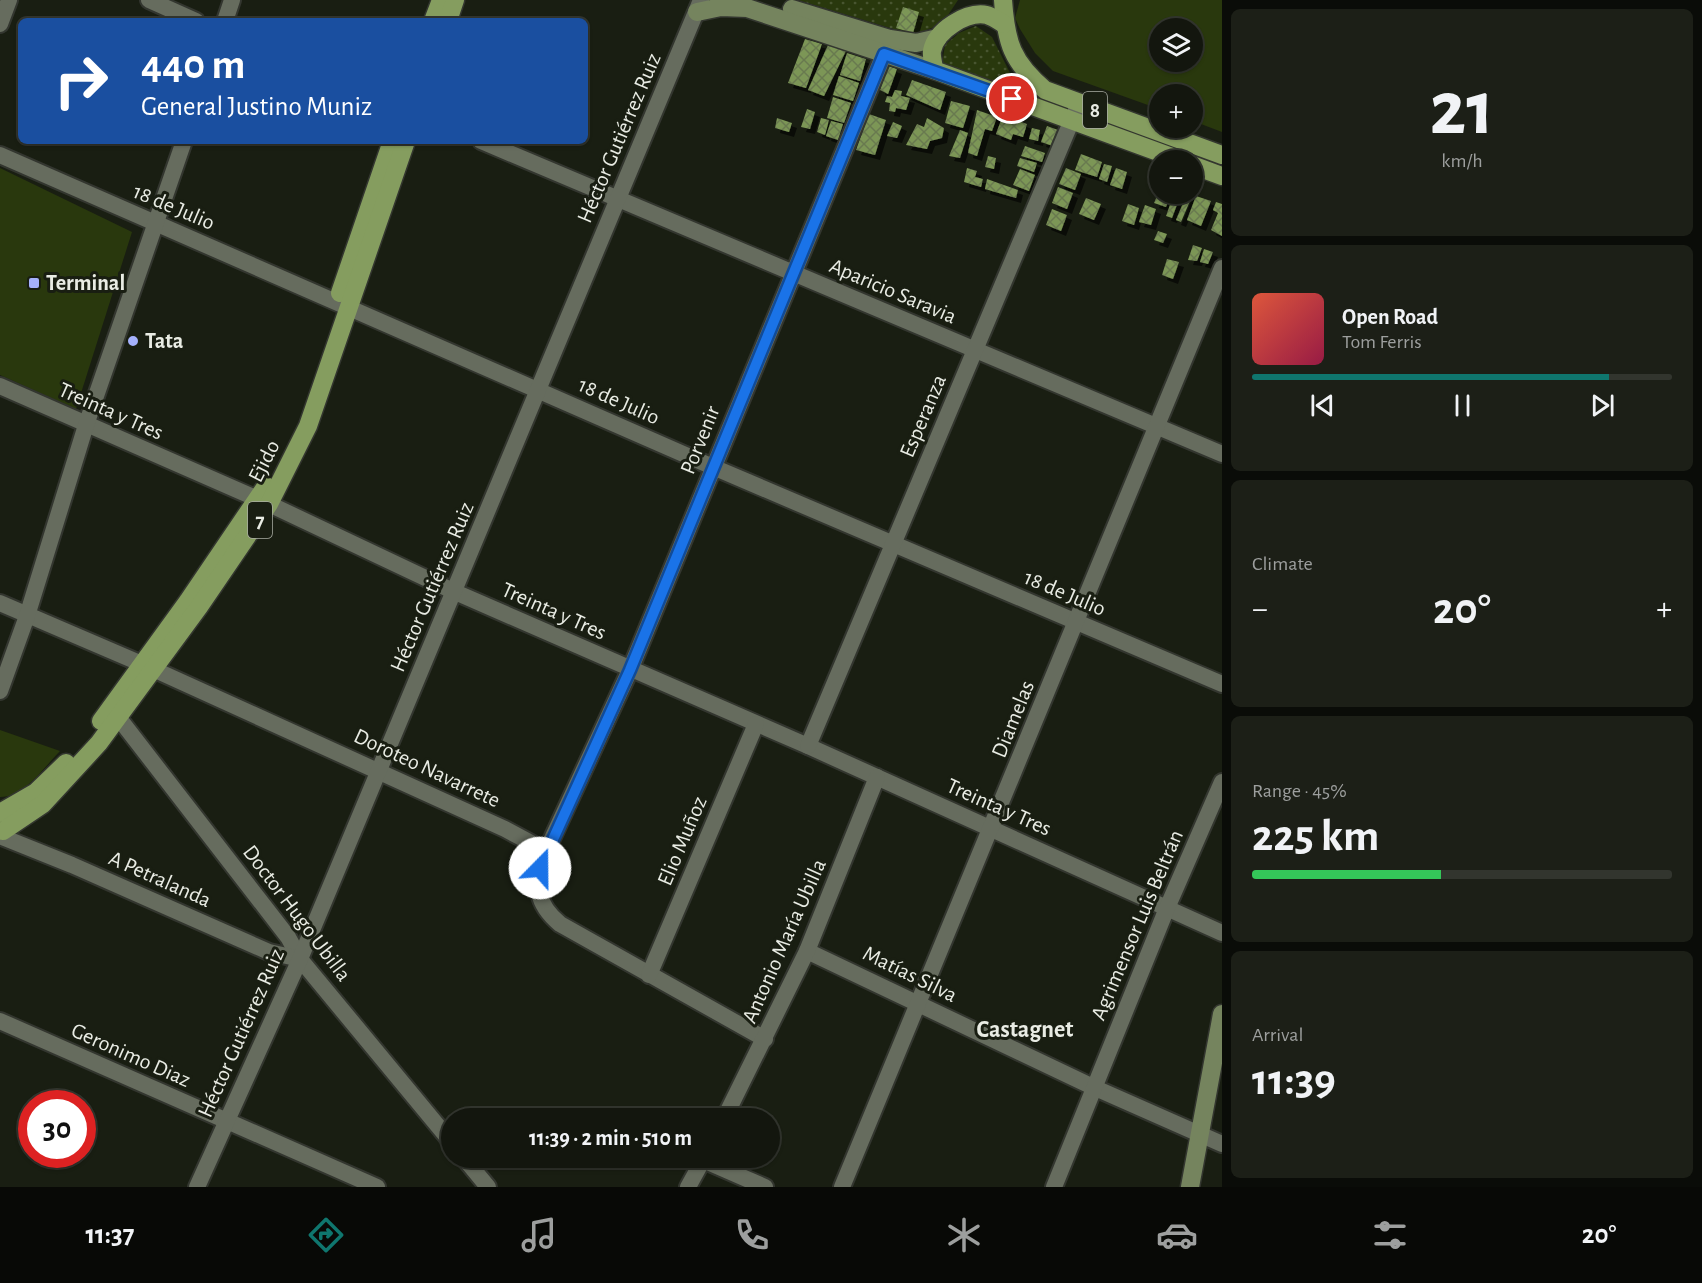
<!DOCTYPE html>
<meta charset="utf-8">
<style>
:root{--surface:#13160e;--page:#1c1f17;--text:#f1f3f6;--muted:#9d9f9e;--line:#32352e;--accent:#0f766e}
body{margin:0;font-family:"Alegreya Sans",sans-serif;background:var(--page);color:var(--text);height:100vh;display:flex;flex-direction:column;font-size:22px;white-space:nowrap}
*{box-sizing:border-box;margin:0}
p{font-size:20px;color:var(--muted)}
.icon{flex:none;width:33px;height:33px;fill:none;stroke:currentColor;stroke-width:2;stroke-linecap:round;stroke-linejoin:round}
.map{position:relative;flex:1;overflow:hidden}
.panel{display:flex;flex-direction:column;gap:9px;padding:9px;background:#0a0c08;width:480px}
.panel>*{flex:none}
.guide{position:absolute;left:18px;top:18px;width:570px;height:126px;border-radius:9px;box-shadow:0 2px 4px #0004,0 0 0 2px var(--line);background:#1a4fa0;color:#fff;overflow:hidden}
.tools{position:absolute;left:1149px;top:18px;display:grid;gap:12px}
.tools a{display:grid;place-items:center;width:54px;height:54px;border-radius:50%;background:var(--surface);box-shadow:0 2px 4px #0004,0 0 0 2px var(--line);font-size:30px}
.speed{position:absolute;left:18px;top:1090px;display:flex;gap:12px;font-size:30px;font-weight:700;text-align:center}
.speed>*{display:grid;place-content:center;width:78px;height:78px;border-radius:50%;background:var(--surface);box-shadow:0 2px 4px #0004,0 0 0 2px var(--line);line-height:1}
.speed .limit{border:9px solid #d22;background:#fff;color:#111}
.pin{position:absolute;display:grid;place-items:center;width:51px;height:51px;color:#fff;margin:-26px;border:3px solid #fff;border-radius:50%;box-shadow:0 2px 6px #0007}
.me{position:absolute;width:66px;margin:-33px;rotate:22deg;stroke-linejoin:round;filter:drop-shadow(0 0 4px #0008)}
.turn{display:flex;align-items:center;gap:21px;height:126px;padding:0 24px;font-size:27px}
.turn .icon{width:78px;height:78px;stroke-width:2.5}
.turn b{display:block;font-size:42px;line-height:51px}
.big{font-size:45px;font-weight:700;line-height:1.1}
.panel .card{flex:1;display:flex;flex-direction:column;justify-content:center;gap:9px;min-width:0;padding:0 21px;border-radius:9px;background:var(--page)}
.panel .dial{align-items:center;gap:0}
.dial b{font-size:78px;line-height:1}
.song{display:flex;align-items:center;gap:18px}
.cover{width:72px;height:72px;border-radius:9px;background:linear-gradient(135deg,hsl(10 70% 55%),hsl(340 70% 35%))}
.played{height:6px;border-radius:3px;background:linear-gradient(90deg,var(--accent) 85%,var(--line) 85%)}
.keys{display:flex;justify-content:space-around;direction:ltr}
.heat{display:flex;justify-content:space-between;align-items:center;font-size:33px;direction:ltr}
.charge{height:9px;border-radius:4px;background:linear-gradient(90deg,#34c759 45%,var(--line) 0)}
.trip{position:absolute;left:441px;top:1108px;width:339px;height:60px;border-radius:30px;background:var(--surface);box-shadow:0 2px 4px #0004,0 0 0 2px var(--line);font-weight:700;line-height:60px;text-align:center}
.dock{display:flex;height:96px;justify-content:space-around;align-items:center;background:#080906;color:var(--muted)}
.dock .icon{width:42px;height:42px}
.dock .selected{color:var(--accent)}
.dock b{font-size:27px;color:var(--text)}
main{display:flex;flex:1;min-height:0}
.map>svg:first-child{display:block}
.grass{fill:url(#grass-dots)}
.park{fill:#29380d;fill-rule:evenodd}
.building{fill:url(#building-cross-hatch);filter:url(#shadow)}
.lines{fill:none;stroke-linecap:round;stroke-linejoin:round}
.street-casing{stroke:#33362f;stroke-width:20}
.secondary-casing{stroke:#33362f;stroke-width:21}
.primary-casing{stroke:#33362f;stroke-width:21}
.street{stroke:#666c5e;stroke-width:16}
.secondary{stroke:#75845e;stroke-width:18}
.primary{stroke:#859d5f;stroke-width:18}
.route-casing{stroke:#114b97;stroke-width:15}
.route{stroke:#1a73e8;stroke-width:10}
.poi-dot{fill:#a5b1fc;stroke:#191e12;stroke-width:2}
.labels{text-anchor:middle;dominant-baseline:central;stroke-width:6;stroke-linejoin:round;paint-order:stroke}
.shield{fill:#191e12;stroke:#abaea5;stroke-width:1.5}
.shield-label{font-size:21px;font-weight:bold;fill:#e9ece4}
.street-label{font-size:22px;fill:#e9ece4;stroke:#191e12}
.poi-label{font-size:22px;font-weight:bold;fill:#e9ece4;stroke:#191e12;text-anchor:start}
.neighbourhood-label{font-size:24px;font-weight:bold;fill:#e9ece4;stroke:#191e12}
</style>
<main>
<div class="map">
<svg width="1222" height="1187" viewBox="0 0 1222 1187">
<defs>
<pattern id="grass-dots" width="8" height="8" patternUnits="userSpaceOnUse" patternTransform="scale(1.5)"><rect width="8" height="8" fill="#29380d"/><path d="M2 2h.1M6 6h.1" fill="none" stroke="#485530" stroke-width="1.8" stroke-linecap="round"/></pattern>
<pattern id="building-cross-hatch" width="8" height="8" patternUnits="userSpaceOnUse" patternTransform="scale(1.5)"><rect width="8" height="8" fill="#7c9656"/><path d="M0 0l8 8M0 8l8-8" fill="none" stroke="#697a50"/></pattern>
<filter id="shadow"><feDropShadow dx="5" dy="5" stdDeviation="0" flood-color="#0009"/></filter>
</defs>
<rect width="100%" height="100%" fill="#191e12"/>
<!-- grass -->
<g class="grass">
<path d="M798,0H958L942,24L913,35Z"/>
<path d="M976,26L992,37L1011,75L1050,106L942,65L945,45L959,33Z"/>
</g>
<!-- park -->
<g class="park">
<path d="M1020,0H1222V132L1193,121L1192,94H1160L1159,109L1053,71L1035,53L1020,29L1015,18ZM1160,28H1192V62H1160Z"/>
<path d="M0,168L132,232L76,409L0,375Z"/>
<path d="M0,730L60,751C44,767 25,797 0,797Z"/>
</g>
<!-- building -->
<g class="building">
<path d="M903,7L919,12L913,33L896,28Z"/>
<path d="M805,39L822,44L806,88L788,83Z"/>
<path d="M828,45L846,51L824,96L808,90Z"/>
<path d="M847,53L866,59L860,81L840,75Z"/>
<path d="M888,66L897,69L888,94L880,90Z"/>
<path d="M839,76L859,83L853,101L833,95Z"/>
<path d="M912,80L946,92L940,110L906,95Z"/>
<path d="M895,90L902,91L901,96L910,98L906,110L896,108L895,112L889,111L890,103L885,102L887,96L892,97Z"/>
<path d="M833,97L851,103L844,123L827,118Z"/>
<path d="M951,101L970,106L963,128L945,123Z"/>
<path d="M807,109L815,112L810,129L801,127Z"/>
<path d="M977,110L997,117L992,131L985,129L977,156L968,153Z"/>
<path d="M869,114L886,120L875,155L856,150Z"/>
<path d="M1003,115L1027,124L1023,137L1013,134L1011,140L996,134Z"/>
<path d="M777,118L792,123L789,132L775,128Z"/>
<path d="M821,118L829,120L825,135L817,132Z"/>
<path d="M927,118L944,128L942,138L930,141L927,149L906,145L917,124L924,127Z"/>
<path d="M831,121L843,124L838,140L826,136Z"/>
<path d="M893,122L902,126L897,138L887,136Z"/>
<path d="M1047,126L1058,130L1053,146L1041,142Z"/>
<path d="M1032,128L1040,130L1038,141L1029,139Z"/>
<path d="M960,130L968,133L960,158L949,156Z"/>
<path d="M1025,146L1045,153L1042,162L1021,156Z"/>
<path d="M1081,154L1102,162L1097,177L1075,170Z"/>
<path d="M988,156L996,158L994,169L985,167Z"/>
<path d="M1020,158L1037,163L1034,172L1017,166Z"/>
<path d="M1104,164L1112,166L1107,182L1099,179Z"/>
<path d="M967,168L977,171L975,177L983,179L981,187L964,182Z"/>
<path d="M1066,168L1081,174L1075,190L1059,184Z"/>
<path d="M1116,168L1127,172L1122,189L1110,185Z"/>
<path d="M1020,169L1035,175L1029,191L1013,185Z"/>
<path d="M987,179L1018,190L1016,198L985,189Z"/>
<path d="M1058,187L1073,193L1067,209L1052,203Z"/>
<path d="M1158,194H1171L1166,207L1154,203Z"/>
<path d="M1174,194H1181L1172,218L1166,216Z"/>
<path d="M1187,194H1193L1181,222L1176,220Z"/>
<path d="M1196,196L1211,201L1201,226L1187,220Z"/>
<path d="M1086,198L1101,204L1094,220L1079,214Z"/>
<path d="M1216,202L1222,204V236L1211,230L1218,213L1213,210Z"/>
<path d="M1128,204L1139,208L1134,225L1122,221Z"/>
<path d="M1145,205L1156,209L1151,225L1139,222Z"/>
<path d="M1052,209L1067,215L1061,231L1046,225Z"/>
<path d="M1158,231L1167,234L1163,243L1154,240Z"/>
<path d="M1193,245L1202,248L1197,261L1188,260Z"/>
<path d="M1204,249L1213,252L1208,264L1200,262Z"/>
<path d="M1167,259L1179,262L1173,279L1162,275Z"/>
</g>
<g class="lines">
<!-- street casing -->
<g class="street-casing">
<g id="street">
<path d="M149,0L196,21"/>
<path d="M225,21L232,0"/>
<path d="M0,24L9,0"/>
<path d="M481,141L1222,454"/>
<path d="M0,155L713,467L1222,684"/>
<path d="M0,386L269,504L455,592L808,746L1222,933"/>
<path d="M0,603L142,664L505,829L533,844L544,856C535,885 535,903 560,924L765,1039"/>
<path d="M0,691L27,616L86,425L184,141"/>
<path d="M111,708L288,937L300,959L452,1143"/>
<path d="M808,746L1077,108"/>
<path d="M2,837L72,865L269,952L300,959"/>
<path d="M544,856L630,670L889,42"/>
<path d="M807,951L1093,1087L1222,1144"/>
<path d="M649,975L756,724"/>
<path d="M0,1021L377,1187"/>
<path d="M724,1119L807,951L877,777"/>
<path d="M464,1158L488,1187"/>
<path d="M703,1160L765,1187"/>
<path d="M197,1187L300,959L701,0"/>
<path d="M688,1187L704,1158"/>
<path d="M842,1187L1222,268"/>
<path d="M1054,1187L1167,908L1222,782"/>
</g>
</g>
<!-- secondary casing -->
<g class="secondary-casing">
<g id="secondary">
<path d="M792,9L890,39L916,43L938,38"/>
<path d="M697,12L721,7L747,8L934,70"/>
<path d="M1190,1187L1222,1014"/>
</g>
</g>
<!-- primary casing -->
<g class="primary-casing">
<g id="primary">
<path d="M1003,0C1006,43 1012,62 1045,90L1222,155"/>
<path d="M433,21L441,0"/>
<path d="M448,21L455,0"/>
<path d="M1004,24C999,21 993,17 987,15C967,11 936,30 932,51C931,57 934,64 934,70L1180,160"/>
<path d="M1192,165L1222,176"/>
<path d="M340,293L392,141"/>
<path d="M101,721L188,601L266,486"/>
<path d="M0,813L36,792L66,763"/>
<path d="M3,831L43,804L99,743L199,607L269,504L308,426L406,141"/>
</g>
</g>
<!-- street -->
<use href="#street" class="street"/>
<!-- secondary -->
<use href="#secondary" class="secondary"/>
<!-- primary -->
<use href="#primary" class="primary"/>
</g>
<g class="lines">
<!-- route casing -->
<g class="route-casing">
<path id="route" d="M540,868L630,670L884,54L1012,99"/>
</g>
<!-- route -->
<use href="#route" class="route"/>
</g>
<!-- markers -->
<g class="poi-dot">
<rect x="28" y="277" width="12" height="12" rx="3"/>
<circle cx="133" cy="341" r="6"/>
</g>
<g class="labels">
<!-- shield labels -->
<g class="shield">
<rect x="1083" y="92" width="24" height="36" rx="4.5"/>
<rect x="248" y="502" width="24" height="36" rx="4.5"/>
</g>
<g class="shield-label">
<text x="1095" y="110">8</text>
<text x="260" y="520">7</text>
</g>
<!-- street labels -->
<g class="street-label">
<text transform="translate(619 138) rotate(-67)">Héctor Gutiérrez Ruiz</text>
<text transform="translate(174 207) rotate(23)">18 de Julio</text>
<text transform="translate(893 291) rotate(23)">Aparicio Saravia</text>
<text transform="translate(619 401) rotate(24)">18 de Julio</text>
<text transform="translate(111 411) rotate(24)">Treinta y Tres</text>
<text transform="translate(923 416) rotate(-67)">Esperanza</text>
<text transform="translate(700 440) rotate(-68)">Porvenir</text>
<text transform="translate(264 461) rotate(-63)">Ejido</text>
<text transform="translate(432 587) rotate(-67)">Héctor Gutiérrez Ruiz</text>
<text transform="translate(1065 593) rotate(23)">18 de Julio</text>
<text transform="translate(554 611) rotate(24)">Treinta y Tres</text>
<text transform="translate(1013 719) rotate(-68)">Diamelas</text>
<text transform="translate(427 768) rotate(25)">Doroteo Navarrete</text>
<text transform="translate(999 807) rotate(24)">Treinta y Tres</text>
<text transform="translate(682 841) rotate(-67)">Elio Muñoz</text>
<text transform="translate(160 879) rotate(24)">A Petralanda</text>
<text transform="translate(297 913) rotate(53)">Doctor Hugo Ubilla</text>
<text transform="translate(1137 925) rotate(-67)">Agrimensor Luis Beltrán</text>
<text transform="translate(784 941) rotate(-66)">Antonio María Ubilla</text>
<text transform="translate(910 974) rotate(26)">Matías Silva</text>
<text transform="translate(241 1033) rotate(-66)">Héctor Gutiérrez Ruiz</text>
<text transform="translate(131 1055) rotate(24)">Geronimo Diaz</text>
</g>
<!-- poi labels -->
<g class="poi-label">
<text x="46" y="283">Terminal</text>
<text x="145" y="341">Tata</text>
</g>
<!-- neighbourhood labels -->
<g class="neighbourhood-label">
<text x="1025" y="1030">Castagnet</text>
</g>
</g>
</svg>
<div class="tools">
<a><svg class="icon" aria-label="layers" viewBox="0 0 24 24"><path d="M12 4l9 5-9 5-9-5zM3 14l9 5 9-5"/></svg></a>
<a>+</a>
<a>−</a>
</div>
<div class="speed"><div class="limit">30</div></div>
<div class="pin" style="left:1012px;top:99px;background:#d93025"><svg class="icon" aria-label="arrive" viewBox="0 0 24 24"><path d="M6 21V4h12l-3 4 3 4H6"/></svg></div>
<svg class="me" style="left:540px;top:868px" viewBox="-20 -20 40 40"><circle r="19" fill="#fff"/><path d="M0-13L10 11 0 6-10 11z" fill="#1a73e8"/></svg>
<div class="trip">11:39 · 2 min · 510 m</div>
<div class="guide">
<div class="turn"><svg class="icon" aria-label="right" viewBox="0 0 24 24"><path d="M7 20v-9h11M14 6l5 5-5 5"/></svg><div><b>440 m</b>General Justino Muniz</div></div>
</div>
</div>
<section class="panel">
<div class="card dial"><b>21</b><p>km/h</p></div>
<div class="card">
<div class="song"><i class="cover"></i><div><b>Open Road</b><p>Tom Ferris</p></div></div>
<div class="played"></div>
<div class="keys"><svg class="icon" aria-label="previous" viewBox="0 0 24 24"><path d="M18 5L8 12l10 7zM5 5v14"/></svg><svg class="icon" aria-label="pause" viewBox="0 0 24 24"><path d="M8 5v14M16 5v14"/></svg><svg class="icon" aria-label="next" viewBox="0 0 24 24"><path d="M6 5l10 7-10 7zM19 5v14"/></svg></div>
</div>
<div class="card"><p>Climate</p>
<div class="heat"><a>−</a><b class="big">20°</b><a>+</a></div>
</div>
<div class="card"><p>Range · 45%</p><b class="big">225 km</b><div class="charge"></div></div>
<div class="card"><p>Arrival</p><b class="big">11:39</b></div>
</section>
</main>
<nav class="dock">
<b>11:37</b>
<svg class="icon selected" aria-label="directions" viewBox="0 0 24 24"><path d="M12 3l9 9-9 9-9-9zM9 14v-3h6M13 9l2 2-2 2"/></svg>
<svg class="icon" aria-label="music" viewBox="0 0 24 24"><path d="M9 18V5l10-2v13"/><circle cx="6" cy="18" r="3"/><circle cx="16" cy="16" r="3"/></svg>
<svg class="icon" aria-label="phone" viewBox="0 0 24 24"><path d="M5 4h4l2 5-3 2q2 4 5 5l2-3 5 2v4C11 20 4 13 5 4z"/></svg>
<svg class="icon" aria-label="climate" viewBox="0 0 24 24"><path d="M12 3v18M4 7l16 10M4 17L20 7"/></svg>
<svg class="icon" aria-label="car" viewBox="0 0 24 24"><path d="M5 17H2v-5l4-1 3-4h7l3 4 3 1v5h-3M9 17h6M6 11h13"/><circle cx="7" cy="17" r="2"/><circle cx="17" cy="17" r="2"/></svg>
<svg class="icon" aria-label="filters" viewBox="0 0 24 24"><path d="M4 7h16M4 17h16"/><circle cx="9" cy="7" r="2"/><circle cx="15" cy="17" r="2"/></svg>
<b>20°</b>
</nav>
